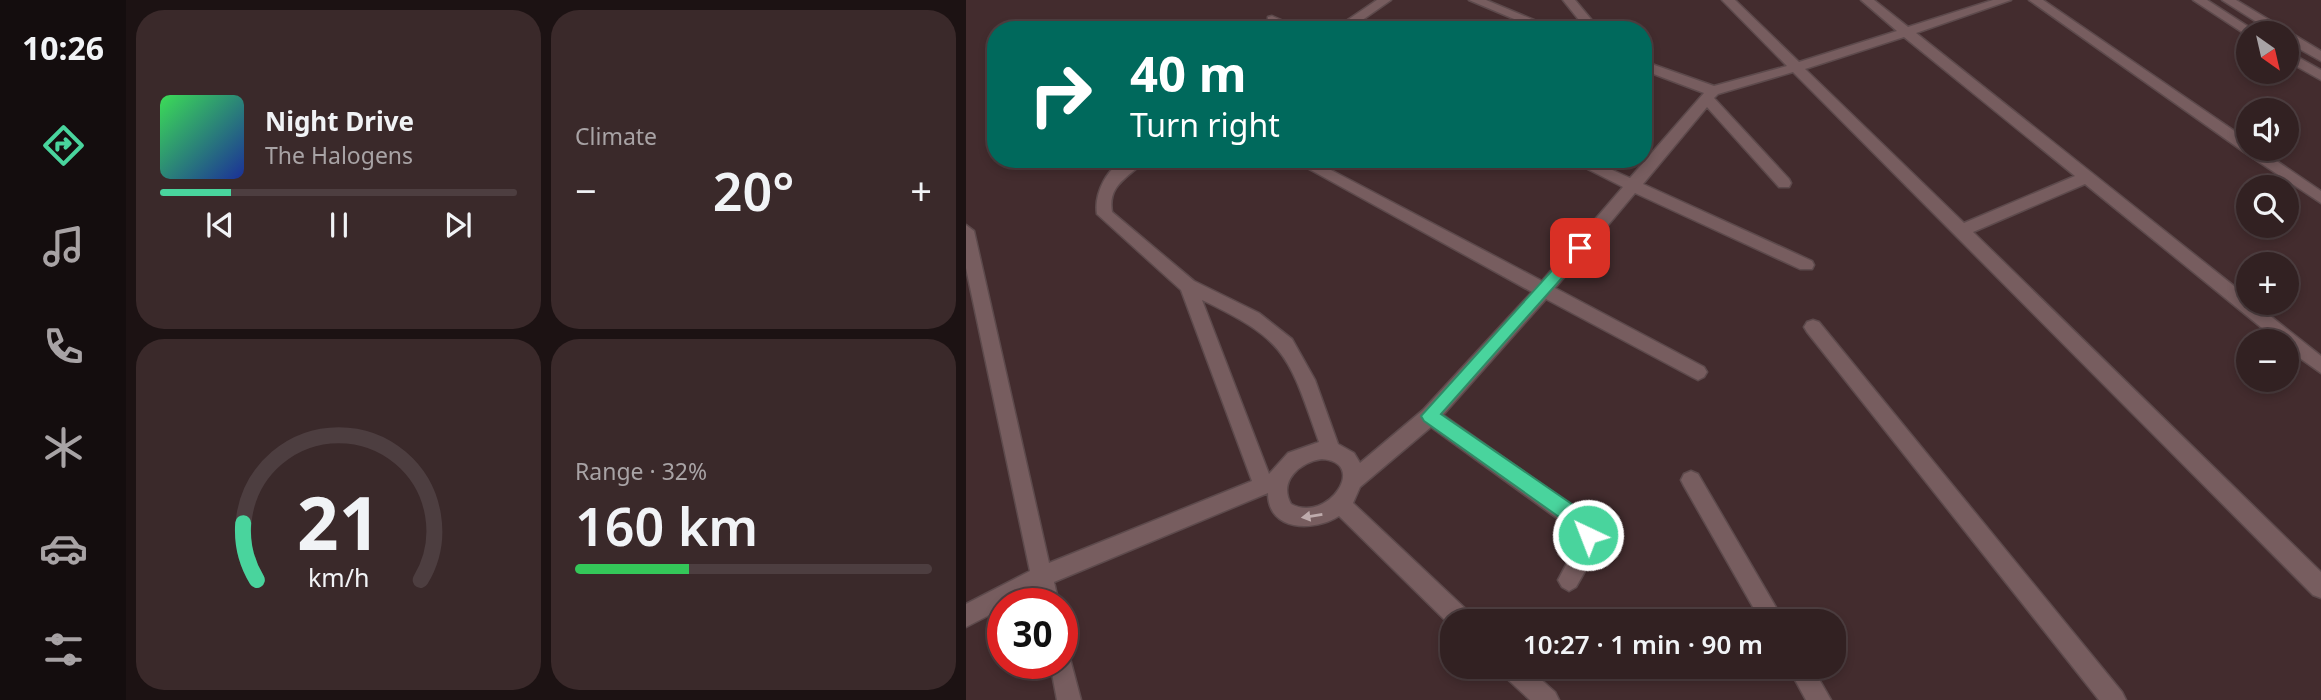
<!DOCTYPE html>
<meta charset="utf-8">
<style>
:root{--surface:#322122;--page:#3a292a;--text:#f1f3f6;--muted:#a8a3a5;--line:#4d3e40;--accent:#49d49d}
body{margin:0;font-family:"Noto Sans",sans-serif;background:var(--page);color:var(--text);height:100vh;display:flex;flex-direction:column;font-size:26px;white-space:nowrap}
*{box-sizing:border-box;margin:0}
p{font-size:23px;color:var(--muted)}
.icon{flex:none;width:38px;height:38px;fill:none;stroke:currentColor;stroke-width:2;stroke-linecap:round;stroke-linejoin:round}
.map{position:relative;flex:1;overflow:hidden}
.sheet{display:flex;flex-direction:column;gap:10px;padding:10px;background:#1c1213;width:840px}
.sheet>*{flex:none}
.banner{position:absolute;left:21px;top:21px;width:665px;height:147px;border-radius:28px;box-shadow:0 4px 10px #0003,0 0 0 2px var(--line);background:#00695c;color:#fff;overflow:hidden}
.needle{width:46px;rotate:146deg}
.fabs{position:absolute;left:1270px;top:21px;display:grid;gap:14px}
.fabs a{display:grid;place-items:center;width:63px;height:63px;border-radius:50%;background:var(--surface);box-shadow:0 4px 10px #0003,0 0 0 2px var(--line);font-size:35px}
.speed{position:absolute;left:21px;top:588px;display:flex;gap:14px;font-size:35px;font-weight:700;text-align:center}
.speed>*{display:grid;place-content:center;width:91px;height:91px;border-radius:50%;background:var(--surface);box-shadow:0 4px 10px #0003,0 0 0 2px var(--line);line-height:1}
.speed .limit{border:10px solid #d22;background:#fff;color:#111}
.pin{position:absolute;display:grid;place-items:center;width:60px;height:60px;color:#fff;margin:-30px;border-radius:14px;box-shadow:0 4px 10px #0006}
.me{position:absolute;width:77px;margin:-38px;rotate:317deg;stroke-linejoin:round;filter:drop-shadow(0 0 5px #0008)}
.turn{display:flex;align-items:center;gap:24px;height:147px;padding:0 28px;font-size:32px}
.turn .icon{width:91px;height:91px;stroke-width:2.5}
.turn b{display:block;font-size:49px;line-height:60px}
.big{font-size:52px;font-weight:600;line-height:1.1}
.sheet .widget{flex:1;display:flex;flex-direction:column;justify-content:center;gap:10px;min-width:0;padding:0 24px;border-radius:28px;background:var(--page)}
.sheet .dial{align-items:center;gap:0}
.dial svg{height:182px;overflow:visible;fill:none;stroke:var(--line);stroke-width:7;stroke-linecap:round;text-anchor:middle}
.dial text{fill:var(--text);stroke:none}
.song{display:flex;align-items:center;gap:21px}
.cover{width:84px;height:84px;border-radius:10px;background:linear-gradient(135deg,hsl(130 70% 55%),hsl(230 70% 35%))}
.played{height:7px;border-radius:4px;background:linear-gradient(90deg,var(--accent) 20%,var(--line) 20%)}
.keys{display:flex;justify-content:space-around;direction:ltr}
.heat{display:flex;justify-content:space-between;align-items:center;font-size:38px;direction:ltr}
.charge{height:10px;border-radius:5px;background:linear-gradient(90deg,#34c759 32%,var(--line) 0)}
.sheet .tiles{flex:1;display:grid;gap:10px;grid-template-columns:repeat(2,1fr)}
.trip{position:absolute;left:474px;top:609px;width:406px;height:70px;border-radius:28px;background:var(--surface);box-shadow:0 4px 10px #0003,0 0 0 2px var(--line);font-weight:600;line-height:70px;text-align:center}
main{display:flex;flex:1;min-height:0}
.tab-bar{display:flex;flex-direction:column;width:126px;justify-content:space-around;align-items:center;background:#140d0e;color:var(--muted)}
.tab-bar .icon{width:49px;height:49px}
.tab-bar .selected{color:var(--accent)}
.tab-bar b{font-size:32px;color:var(--text)}
.map>svg:first-child{display:block}
.lines{fill:none;stroke-linecap:round;stroke-linejoin:round}
.street-casing{stroke:#5d4a4c;stroke-width:3}
.street{fill:#775d5f;fill-rule:evenodd}
.oneway{fill:#beabac}
.route{fill:#49d49d;stroke:#2f8a66;stroke-width:2}
</style>
<main>
<nav class="tab-bar">
<b>10:26</b>
<svg class="icon selected" aria-label="directions" viewBox="0 0 24 24"><path d="M12 3l9 9-9 9-9-9zM9 14v-3h6M13 9l2 2-2 2"/></svg>
<svg class="icon" aria-label="music" viewBox="0 0 24 24"><path d="M9 18V5l10-2v13"/><circle cx="6" cy="18" r="3"/><circle cx="16" cy="16" r="3"/></svg>
<svg class="icon" aria-label="phone" viewBox="0 0 24 24"><path d="M5 4h4l2 5-3 2q2 4 5 5l2-3 5 2v4C11 20 4 13 5 4z"/></svg>
<svg class="icon" aria-label="climate" viewBox="0 0 24 24"><path d="M12 3v18M4 7l16 10M4 17L20 7"/></svg>
<svg class="icon" aria-label="car" viewBox="0 0 24 24"><path d="M5 17H2v-5l4-1 3-4h7l3 4 3 1v5h-3M9 17h6M6 11h13"/><circle cx="7" cy="17" r="2"/><circle cx="17" cy="17" r="2"/></svg>
<svg class="icon" aria-label="filters" viewBox="0 0 24 24"><path d="M4 7h16M4 17h16"/><circle cx="9" cy="7" r="2"/><circle cx="15" cy="17" r="2"/></svg>
</nav>
<section class="sheet">
<div class="tiles">
<div class="widget">
<div class="song"><i class="cover"></i><div><b>Night Drive</b><p>The Halogens</p></div></div>
<div class="played"></div>
<div class="keys"><svg class="icon" aria-label="previous" viewBox="0 0 24 24"><path d="M18 5L8 12l10 7zM5 5v14"/></svg><svg class="icon" aria-label="pause" viewBox="0 0 24 24"><path d="M8 5v14M16 5v14"/></svg><svg class="icon" aria-label="next" viewBox="0 0 24 24"><path d="M6 5l10 7-10 7zM19 5v14"/></svg></div>
</div>
<div class="widget"><p>Climate</p>
<div class="heat"><a>−</a><b class="big">20°</b><a>+</a></div>
</div>
<div class="widget dial"><svg viewBox="0 0 100 80">
<path d="M14 69A42 42 0 1 1 86 69"/>
<path d="M14 69A42 42 0 0 1 8 44" stroke="#49d49d"/>
<text x="50" y="56" font-size="32" font-weight="700">21</text>
<text x="50" y="72" font-size="11">km/h</text>
</svg></div>
<div class="widget"><p>Range · 32%</p><b class="big">160 km</b><div class="charge"></div></div>
</div>
</section>
<div class="map">
<svg width="1355" height="700" viewBox="0 0 1355 700">
<rect width="100%" height="100%" fill="#432c2e"/>
<g class="lines">
<!-- street casing -->
<g class="street-casing">
<g id="street">
<path d="M411,0H425L382,30H367Z"/>
<path d="M503,0H520L592,30H574Z"/>
<path d="M597,0H609L634,30H621Z"/>
<path d="M756,0H769L833,62L931,31L895,0H908L942,27L1027,0H1045L950,33L1283,298V303H1288L1355,356V373L1321,349V341H1312L1119,184L1007,232L1355,572V598L1347,595L827,72L752,94L748,98L823,179L825,183L823,187H813L741,107L677,184L846,261L848,265L846,269H834L669,193L589,288L738,367L741,372L738,377L732,380L726,377L580,299L477,415L625,519C637,546 623,564 610,587L603,591L596,587L592,580L608,550L610,532L465,427L394,487L387,503L504,613L507,621H486V627L373,516C348,532 302,532 302,493L88,582L93,604H71L69,591L45,604H37V608L0,627V604L64,571L0,268V225L8,231L83,563L286,481L215,290L131,214C128,194 141,165 163,159C168,158 175,159 180,159C165,177 141,183 146,212L228,281L293,313L326,339L349,380L372,444L388,453L394,463L457,410L566,292L325,159H344L576,281L657,187L602,159H622L664,178L738,93L677,70V61L748,86L821,66ZM938,37L1109,176L998,223L839,69ZM236,300C322,341 322,355 353,442L322,453L303,474ZM356,459C403,462 362,524 325,504C312,481 334,462 356,459Z"/>
<path d="M1063,0H1077L1283,141V149H1293L1355,191V203L1278,152Z"/>
<path d="M1227,0H1241L1292,33L1282,36Z"/>
<path d="M1256,0H1270L1355,51V61L1321,42V33H1308Z"/>
<path d="M306,16L331,27L333,30H317L302,23V17Z"/>
<path d="M1321,51L1355,70V80L1321,61Z"/>
<path d="M847,320L853,322L1156,692L1160,700H1133L841,332L838,327L841,322Z"/>
<path d="M725,471L732,474L818,621H795L718,486L715,480L718,474Z"/>
<path d="M96,652L103,655L115,700H91L84,663H96Z"/>
<path d="M534,667H561L589,692L593,700H564L537,675Z"/>
<path d="M822,667H846L865,700H840Z"/>
</g>
</g>
<!-- street -->
<use href="#street" class="street"/>
</g>
<!-- one-way arrows -->
<defs><path id="oneway-solid" d="M-6-.8H1V-3.2L6.5 0L1 3.2V.8H-6Z" transform="scale(1.75)"/></defs>
<use class="oneway" href="#oneway-solid" transform="translate(346 516) rotate(171)"/>
<!-- route -->
<path class="route" d="M614,243L621,248L619,252L475,414L613,509L624,520L631,535L629,541L622,544L615,541L611,532L600,522L458,421L455,416L609,245Z"/>
</svg>
<div class="fabs">
<a><svg class="needle" viewBox="-14 -14 28 28"><path d="M0-13l5 13h-10z" fill="#e53935"/><path d="M0 13l5-13h-10z" fill="#a8a3a5"/></svg></a>
<a><svg class="icon" aria-label="sound" viewBox="0 0 24 24"><path d="M4 9h4l5-4v14l-5-4H4zM17 9q2 3 0 6"/></svg></a>
<a><svg class="icon" aria-label="search" viewBox="0 0 24 24"><circle cx="10" cy="10" r="6"/><path d="M15 15l6 6"/></svg></a>
<a>+</a>
<a>−</a>
</div>
<div class="speed"><div class="limit">30</div></div>
<div class="pin" style="left:614px;top:248px;background:#d93025"><svg class="icon" aria-label="arrive" viewBox="0 0 24 24"><path d="M6 21V4h12l-3 4 3 4H6"/></svg></div>
<svg class="me" style="left:622px;top:535px" viewBox="-20 -20 40 40"><circle r="17" fill="#49d49d" stroke="#fff" stroke-width="3"/><path d="M0-11L8 9 0 5-8 9z" fill="#fff"/></svg>
<div class="trip">10:27 · 1 min · 90 m</div>
<div class="banner">
<div class="turn"><svg class="icon" aria-label="right" viewBox="0 0 24 24"><path d="M7 20v-9h11M14 6l5 5-5 5"/></svg><div><b>40 m</b>Turn right</div></div>
</div>
</div>
</main>
